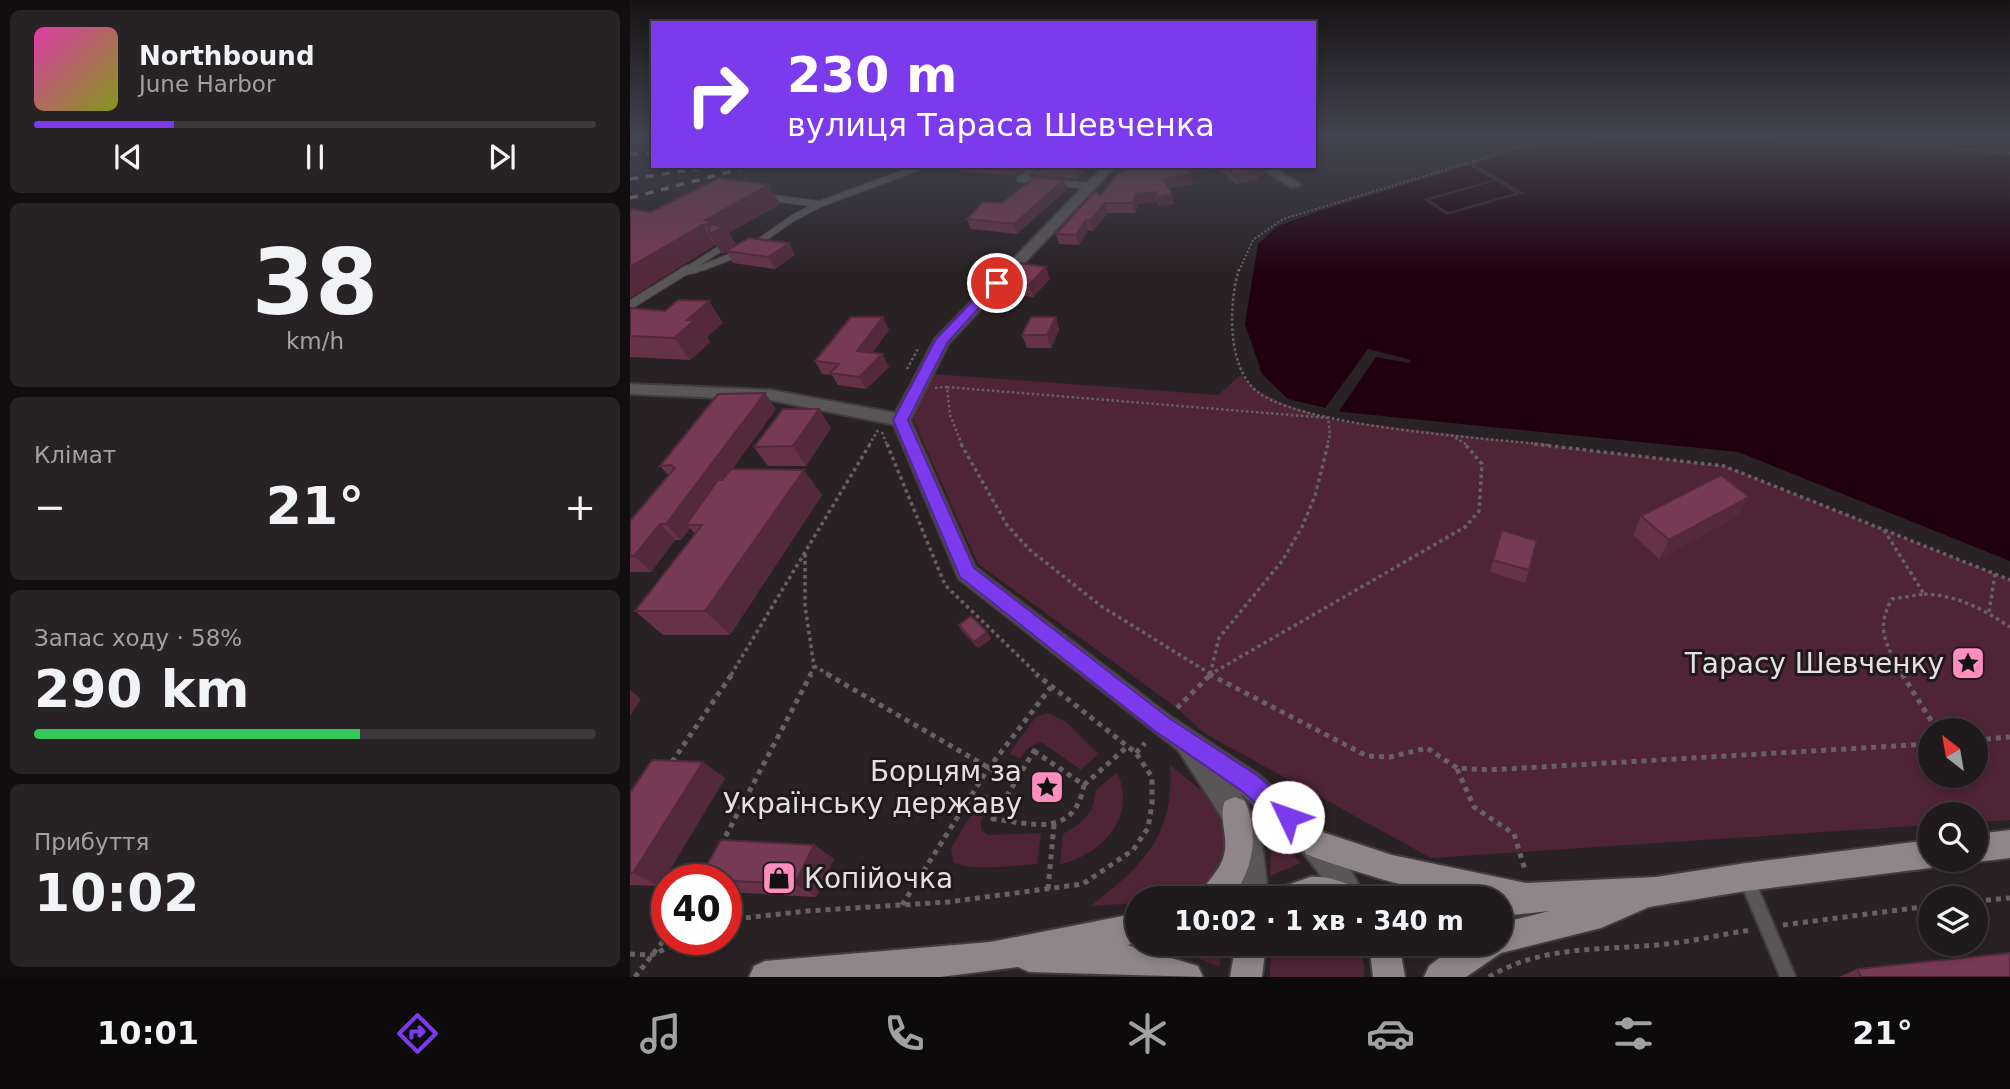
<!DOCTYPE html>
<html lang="uk">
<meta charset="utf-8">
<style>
:root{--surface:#1f1a1c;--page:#272325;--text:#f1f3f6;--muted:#a1a1a3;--line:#3c383b;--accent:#7c3aed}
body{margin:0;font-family:"DejaVu Sans",sans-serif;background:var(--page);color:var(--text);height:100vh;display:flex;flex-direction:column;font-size:26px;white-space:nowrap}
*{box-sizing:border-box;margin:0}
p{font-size:23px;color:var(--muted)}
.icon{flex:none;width:38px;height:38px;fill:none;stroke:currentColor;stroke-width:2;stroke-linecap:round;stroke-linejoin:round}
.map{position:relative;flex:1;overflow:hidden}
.details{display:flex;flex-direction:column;gap:10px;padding:10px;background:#110e0f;width:630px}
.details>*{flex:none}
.hud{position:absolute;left:21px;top:21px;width:665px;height:147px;border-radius:0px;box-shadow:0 4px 10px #0003,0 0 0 2px var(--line);background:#7c3aed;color:#fff;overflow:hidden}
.needle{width:46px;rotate:329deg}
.controls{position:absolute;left:1288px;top:718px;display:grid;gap:14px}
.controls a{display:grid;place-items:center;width:70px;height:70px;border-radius:50%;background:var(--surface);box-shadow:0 4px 10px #0003,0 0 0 2px var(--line);font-size:35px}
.speed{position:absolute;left:21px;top:864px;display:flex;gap:14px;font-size:35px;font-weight:700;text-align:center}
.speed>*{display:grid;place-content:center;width:91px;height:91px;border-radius:50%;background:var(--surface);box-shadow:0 4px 10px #0003,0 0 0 2px var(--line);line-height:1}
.speed .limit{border:10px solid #d22;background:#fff;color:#111}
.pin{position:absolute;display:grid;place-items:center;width:60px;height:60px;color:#fff;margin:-30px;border:4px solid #fff;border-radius:50%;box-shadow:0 2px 7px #0007}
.me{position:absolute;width:77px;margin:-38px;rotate:312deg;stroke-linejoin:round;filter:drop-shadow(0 0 5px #0008)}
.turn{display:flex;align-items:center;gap:24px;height:147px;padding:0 21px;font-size:32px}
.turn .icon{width:91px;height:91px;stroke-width:2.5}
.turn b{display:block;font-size:49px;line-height:60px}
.big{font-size:52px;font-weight:800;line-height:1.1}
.details .card{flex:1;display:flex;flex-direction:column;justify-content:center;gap:10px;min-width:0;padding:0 24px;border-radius:10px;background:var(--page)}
.details .dial{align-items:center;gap:0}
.dial b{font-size:91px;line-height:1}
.song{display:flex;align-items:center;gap:21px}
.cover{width:84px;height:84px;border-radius:10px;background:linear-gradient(135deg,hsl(320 70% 55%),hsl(70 70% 35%))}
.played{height:7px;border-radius:4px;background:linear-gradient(90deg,var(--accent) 25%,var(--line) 25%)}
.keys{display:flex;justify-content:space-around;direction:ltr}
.heat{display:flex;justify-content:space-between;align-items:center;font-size:38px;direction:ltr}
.charge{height:10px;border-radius:5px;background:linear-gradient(90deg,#34c759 58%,var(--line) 0)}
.trip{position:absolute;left:495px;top:886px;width:388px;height:70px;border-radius:35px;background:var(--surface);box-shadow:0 4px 10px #0003,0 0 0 2px var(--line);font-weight:800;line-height:70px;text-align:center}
.tab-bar{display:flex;height:112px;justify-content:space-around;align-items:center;background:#0c0a0b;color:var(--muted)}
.tab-bar .icon{width:49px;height:49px}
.tab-bar .active{color:var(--accent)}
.tab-bar b{font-size:32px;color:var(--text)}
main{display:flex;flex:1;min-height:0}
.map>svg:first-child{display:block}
.green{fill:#4f2436;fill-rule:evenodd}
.water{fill:#20000e}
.pier{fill:#292225;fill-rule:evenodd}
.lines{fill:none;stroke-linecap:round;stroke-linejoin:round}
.service-far2-casing{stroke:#433c3f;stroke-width:8}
.service-far1-casing{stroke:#433c3f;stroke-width:10}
.service-casing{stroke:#433c3f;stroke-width:18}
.minor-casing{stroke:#433c3f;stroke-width:4}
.tertiary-casing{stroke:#433c3f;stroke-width:4}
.primary-casing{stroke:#433c3f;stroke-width:4}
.path-far3{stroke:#676163;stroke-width:2;stroke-dasharray:2 2;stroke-linecap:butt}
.path-far2{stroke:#676163;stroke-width:2.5;stroke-dasharray:2.5 2.5;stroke-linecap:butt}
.path-far1{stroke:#676163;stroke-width:3.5;stroke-dasharray:3.5 3.5;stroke-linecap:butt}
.path{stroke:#676163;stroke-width:5;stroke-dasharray:5 5;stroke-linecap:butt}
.service-far2{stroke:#595657;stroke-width:6}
.service-far1{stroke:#595657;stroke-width:8}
.service{stroke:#595657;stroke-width:14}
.minor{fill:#595657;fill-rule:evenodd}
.tertiary{fill:#595657;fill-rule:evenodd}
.primary{fill:#8e8689;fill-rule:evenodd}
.rail{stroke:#7f787b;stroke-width:3.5;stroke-dasharray:8 8;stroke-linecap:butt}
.wall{fill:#663248}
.shaded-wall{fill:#53293b}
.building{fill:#773a54;stroke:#53293b;stroke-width:2}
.route{fill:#7c3aed;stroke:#51269a;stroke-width:2}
.labels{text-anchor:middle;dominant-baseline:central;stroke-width:6;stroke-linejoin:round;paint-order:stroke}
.near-poi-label{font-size:28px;fill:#e4dfe0;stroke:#20191b;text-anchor:end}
</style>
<main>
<section class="details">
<div class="card">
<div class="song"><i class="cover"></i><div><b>Northbound</b><p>June Harbor</p></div></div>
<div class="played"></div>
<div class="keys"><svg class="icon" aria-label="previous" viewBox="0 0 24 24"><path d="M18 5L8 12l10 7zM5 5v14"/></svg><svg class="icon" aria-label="pause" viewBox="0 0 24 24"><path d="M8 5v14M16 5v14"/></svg><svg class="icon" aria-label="next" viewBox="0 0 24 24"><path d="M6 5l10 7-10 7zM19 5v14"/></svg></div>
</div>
<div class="card dial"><b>38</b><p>km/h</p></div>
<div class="card"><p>Клімат</p>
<div class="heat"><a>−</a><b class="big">21°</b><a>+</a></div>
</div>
<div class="card"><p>Запас ходу · 58%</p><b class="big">290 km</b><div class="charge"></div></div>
<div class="card"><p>Прибуття</p><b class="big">10:02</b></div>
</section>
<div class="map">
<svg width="1380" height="977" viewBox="0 0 1380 977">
<rect width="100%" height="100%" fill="#292225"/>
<!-- green -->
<g class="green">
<path d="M303,374L588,395L611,375C636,402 669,409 703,420L1094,466L1380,580V820L1346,822V814H1300V825L801,858L574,733L547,708L348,564L283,419ZM1300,730H1346V775H1300Z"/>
<path d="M417,713L436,722L468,754L451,770L411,742L398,748L390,758L379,754L405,718Z"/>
<path d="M540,765L587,803L595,816L600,848L576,894L567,898H508L507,903L461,906C513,865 545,836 540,765Z"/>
<path d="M487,773C508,815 472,856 430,864L433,834L452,822L462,809L466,790Z"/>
<path d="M354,794L364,796L351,820V830L358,835L411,833L407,864C387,865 339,872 323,862L321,848Z"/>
<path d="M637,830L671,863L640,876L641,847Z"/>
<path d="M591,943H594L589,967L546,949Z"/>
<path d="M647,943H728L734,965V977H640V964Z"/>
</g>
<!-- water -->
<path class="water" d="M1027,137L1380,156V561L1108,452L713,412L658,399L632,374L615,324L628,244L648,226L689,211L887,151Z"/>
<!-- pier -->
<g class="pier">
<path d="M841,162L894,193L817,215L793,199L863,180L836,163ZM866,181L885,193L818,212L800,200Z"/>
<path d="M738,349L781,360L779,363L746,357L707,414L693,411Z"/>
</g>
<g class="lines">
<!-- service-far2 casing -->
<g class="service-far2-casing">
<g id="service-far2">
<path d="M390,179L460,186"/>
<path d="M390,179L406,166"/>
<path d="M135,197L189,204"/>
<path d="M123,246L163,218L190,204L292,166"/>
<path d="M55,271L88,250"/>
<path d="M56,271L74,267L110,253"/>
</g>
</g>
<!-- service-far1 casing -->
<g class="service-far1-casing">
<g id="service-far1">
<path d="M54,271L65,269"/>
<path d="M0,305L58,269"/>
</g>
</g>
<!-- service casing -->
<g class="service-casing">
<path id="service" d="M1117,880L1158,977"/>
</g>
<!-- minor casing -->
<g class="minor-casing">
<g id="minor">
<path d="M476,166H494L480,172H472V168Z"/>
<path d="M628,166H641L671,185L661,187Z"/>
<path d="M0,384L140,390L271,414L280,420L271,426L140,400L0,394Z"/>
</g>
</g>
<!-- tertiary casing -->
<g class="tertiary-casing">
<path id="tertiary" d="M472,168L482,170L318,344L280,420L345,567L541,717L629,775L696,834L710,851L736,898H705C681,855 646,824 610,793C636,833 632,854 639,898H609L607,854L600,830L548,750L329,579L262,420L305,339Z"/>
</g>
<!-- primary casing -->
<g class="primary-casing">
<g id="primary">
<path d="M605,797L615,801C629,836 624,867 602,898H568C575,882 590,872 594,855C599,837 588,818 595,801Z"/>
<path d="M686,830L762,855L896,883L1026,877L1116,863L1300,840V859H1312L1310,864L1300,868L1116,891L1019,907L971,928L871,953L836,977H794L799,966L829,943H872V923L919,911L872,916V898C805,898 748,879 686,858L676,854L672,844L676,834Z"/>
<path d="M1380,830V858L1346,862L1339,859H1346V834Z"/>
<path d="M680,877C697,876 711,881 726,888L731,898H644L649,888Z"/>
<path d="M508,913V943L497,945L568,966L573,977L399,972L388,967L310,977H119L124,966L135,961L360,942Z"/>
<path d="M606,943H636L632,977H600Z"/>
<path d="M739,943H769L775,977H743Z"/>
</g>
</g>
<!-- path-far3 -->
<g class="path-far3">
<path d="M1187,137L1380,153"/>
<path d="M609,271L623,240L653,219L923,137"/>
</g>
<!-- path-far2 -->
<g class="path-far2">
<path d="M609,269C599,303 597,359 622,387C658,427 859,438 918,445"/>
<path d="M277,369L288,349"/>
<path d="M317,387L698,418L700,435L697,445"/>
<path d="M305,388L317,387L320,415L332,445"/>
<path d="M252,432L257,445"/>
<path d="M821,435L837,445"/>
<path d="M239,445L248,430"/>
</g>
<!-- path-far1 -->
<g class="path-far1">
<path d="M257,444L315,585L408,675"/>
<path d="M331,444L377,525L400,550L471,606L582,675"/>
<path d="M904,444L1094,466L1380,580"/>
<path d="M1254,530L1294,594L1262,599C1244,629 1258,648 1273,675"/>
<path d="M175,554V606L184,666L180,675"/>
<path d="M1294,594C1327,595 1353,609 1380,627"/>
<path d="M1359,612L1365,574"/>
<path d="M184,666L200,675"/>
<path d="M580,674L589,638L652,561L672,527L685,496L698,444"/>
<path d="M101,675L240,444"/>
<path d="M579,675L835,527L849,511L852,464L835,444"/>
</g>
<!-- path -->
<g class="path">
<path d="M197,674L385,783"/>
<path d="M579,674L737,756L760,757L797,748L827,768L859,770L1300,744"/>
<path d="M1272,674L1307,730"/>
<path d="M547,708L581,674"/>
<path d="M1346,740L1380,737"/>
<path d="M404,751L454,785C444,838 404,824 363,819Z"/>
<path d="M506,753L515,743"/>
<path d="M42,762L102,674"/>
<path d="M827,769L844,807L884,834L895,870"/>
<path d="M454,785L498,746"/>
<path d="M91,845L181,674"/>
<path d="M418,889L424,825"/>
<path d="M1346,901L1380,898"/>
<path d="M272,905L358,769L421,687"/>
<path d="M96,920L177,911L318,902L453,884L503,850L518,828L522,804V777L506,753L406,674"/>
<path d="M1153,925L1300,906"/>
<path d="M0,954L22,955L54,940"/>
<path d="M5,977L37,936"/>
<path d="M859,977C914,944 975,951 1036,944C1065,941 1093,934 1121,930"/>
</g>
<!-- service-far2 -->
<use href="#service-far2" class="service-far2"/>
<!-- service-far1 -->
<use href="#service-far1" class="service-far1"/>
<!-- service -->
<use href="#service" class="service"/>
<!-- minor -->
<use href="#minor" class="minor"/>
<!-- tertiary -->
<use href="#tertiary" class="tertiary"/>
<!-- primary -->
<use href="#primary" class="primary"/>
<!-- rail -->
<g class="rail">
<path d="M0,141L23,142"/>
<path d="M0,154L23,153"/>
<path d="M0,179L73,168"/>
<path d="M0,198L121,166"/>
</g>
</g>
<!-- wall -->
<g class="wall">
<path d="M329,166H398L386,176L330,171Z"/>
<path d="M402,166H459L447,179L404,175Z"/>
<path d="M511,166H635L636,174L628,176V179L606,184L586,167L561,174L563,184L539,188L544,204L529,206L527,202L508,204L505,213H477L463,231L458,230L449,245L429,244L426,234L471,195Z"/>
<path d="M437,189L387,234L341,229L337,219L372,203Z"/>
<path d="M150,204L99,233L106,245L159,243L165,255L145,269L103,263L97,252L92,254L86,245H85L0,298V209L21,212Z"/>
<path d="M416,267L420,279L403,297L376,294L372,282Z"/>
<path d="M0,308L93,323L77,337L80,342L60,360L0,357Z"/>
<path d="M426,317L429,330L421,348H397L392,335Z"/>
<path d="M259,330L242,353L252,354L259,367L236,389L208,385L202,375L192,374L185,361Z"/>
<path d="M146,409L102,469L192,495L100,635H33L5,611L65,534L60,528L51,540H45L21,572H0V521L39,476L30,466Z"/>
<path d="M201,428L176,466H138L124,447Z"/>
<path d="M1119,497L1108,516L1029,559L1003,535L1011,516Z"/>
<path d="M863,560L899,570L895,583L860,572Z"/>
<path d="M329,625L357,632L361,639L348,648L332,631Z"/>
<path d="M95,778L30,886L0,885V793Z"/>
<path d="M184,845L204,859L186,897L96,892V880H72L69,879Z"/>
<path d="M1227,969L1380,977H1209Z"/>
</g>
<!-- shaded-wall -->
<g class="shaded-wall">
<path d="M383,166H398L386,176Z"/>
<path d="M444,166H459L447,179Z"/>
<path d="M557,166L586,167L558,175L561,174L563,184L536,189L534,179L558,175Z"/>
<path d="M629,166H635L636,174L628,176V179L606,184L605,175Z"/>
<path d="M651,166H662L651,169Z"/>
<path d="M434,180L437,189L387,234L384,224Z"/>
<path d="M139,185L150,204L99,233L108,247L96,251L97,252L92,254L79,234L80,226L75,220Z"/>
<path d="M525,192L527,202L508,204L505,213L503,203L506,194Z"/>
<path d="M542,194L544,204L529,206L528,197Z"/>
<path d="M475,203L477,213L463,231L460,221Z"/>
<path d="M456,220L458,230L449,245L446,235Z"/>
<path d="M72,225L85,245L0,298V267Z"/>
<path d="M159,243L165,255L145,269L138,257Z"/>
<path d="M416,267L420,279L403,297L399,285Z"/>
<path d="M79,301L93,323L77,337L80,342L60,360L44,338L57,320Z"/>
<path d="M253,317L259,330L234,363L227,351Z"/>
<path d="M426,317L429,330L421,348L417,335Z"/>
<path d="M252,354L259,367L236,389L229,377Z"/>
<path d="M135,393L146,409L62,525H56L60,528L51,540L36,524Z"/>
<path d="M189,409L201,428L176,466L163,446Z"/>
<path d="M174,470L192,495L100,635L75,611Z"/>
<path d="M1119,497L1108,516L1029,559L1039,540Z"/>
<path d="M30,524L45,540L21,572L4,556Z"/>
<path d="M357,632L361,639L348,648L344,642Z"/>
<path d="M0,690L11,699L0,716Z"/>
<path d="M73,762L95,778L30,886L3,873Z"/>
<path d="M184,845L204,859L186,897L165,884Z"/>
</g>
<!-- building -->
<g class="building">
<path d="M512,166H555L561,174L534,179L542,194L528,197L525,192L506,194L503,203H475L460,221L456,220L446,235L426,234L465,191L471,195L488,173Z"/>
<path d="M595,166H629L625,168L627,170L605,175Z"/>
<path d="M405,177L434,180L384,224L337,219L353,202L372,203Z"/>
<path d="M89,178L139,185L75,220L82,221L77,224L95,227L79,234L80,226L72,225L0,267V209L21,212Z"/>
<path d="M119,238L159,243L138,257L96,251Z"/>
<path d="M390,263L416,267L399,285L372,282Z"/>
<path d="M48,300L79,301L57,320H65L44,338L0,336V308L35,311Z"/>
<path d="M221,317H253L227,351L252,354L229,377L200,373L209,364L185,361Z"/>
<path d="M401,317H426L417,335H392Z"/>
<path d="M135,393L36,524H30L4,556H0V521L45,468L41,465L30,466L88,394Z"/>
<path d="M153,409H189L163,446L124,447Z"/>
<path d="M101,469L174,470L75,611H5L72,525H56L88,480H92Z"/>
<path d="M1091,475L1119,497L1039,540L1011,516Z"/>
<path d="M872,530L907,541L899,570L863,560Z"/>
<path d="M341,616L357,632L344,642L329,625Z"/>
<path d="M22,760L73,762L3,873H0V793Z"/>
<path d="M91,840L184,845L165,884L69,879Z"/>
<path d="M1380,953V977H1231L1227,969Z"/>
</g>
<!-- sky -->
<linearGradient id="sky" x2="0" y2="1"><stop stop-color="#171314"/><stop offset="0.5" stop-color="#434451"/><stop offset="1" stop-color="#434451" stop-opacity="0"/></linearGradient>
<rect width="1380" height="274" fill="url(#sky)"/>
<!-- route -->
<path class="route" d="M362,281L372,283L317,343L278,420L344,568L539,718L628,776L666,809L669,817L666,825L658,829L650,825L612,791L525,731L330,577L263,420L306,339Z"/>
<!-- icons -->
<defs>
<g id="sight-square" transform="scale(1.75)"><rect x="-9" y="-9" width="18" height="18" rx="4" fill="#fe8ebd" stroke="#20191b"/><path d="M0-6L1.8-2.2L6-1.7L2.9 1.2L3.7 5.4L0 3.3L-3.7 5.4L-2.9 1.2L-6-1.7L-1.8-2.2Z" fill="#111"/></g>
<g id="shop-square" transform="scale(1.75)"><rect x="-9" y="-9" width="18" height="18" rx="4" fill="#fe8ebd" stroke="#20191b"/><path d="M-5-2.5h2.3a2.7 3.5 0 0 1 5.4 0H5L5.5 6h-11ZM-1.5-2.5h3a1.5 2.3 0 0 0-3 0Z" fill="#111"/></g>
</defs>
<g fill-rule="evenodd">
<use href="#sight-square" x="1338" y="663"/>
<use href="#sight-square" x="417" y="787"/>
<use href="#shop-square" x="149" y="878"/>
</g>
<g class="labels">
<!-- near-poi labels -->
<g class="near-poi-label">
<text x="1314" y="663">Тарасу Шевченку</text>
<text x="392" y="771">Борцям за<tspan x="392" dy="32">Українську державу</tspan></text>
<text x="174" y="878" text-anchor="start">Копійочка</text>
</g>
</g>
</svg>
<div class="controls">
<a><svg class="needle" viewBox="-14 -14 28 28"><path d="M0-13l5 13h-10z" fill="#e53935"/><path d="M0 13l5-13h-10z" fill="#a1a1a3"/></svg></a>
<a><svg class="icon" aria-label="search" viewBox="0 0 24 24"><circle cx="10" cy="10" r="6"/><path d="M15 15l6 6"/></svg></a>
<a><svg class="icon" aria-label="layers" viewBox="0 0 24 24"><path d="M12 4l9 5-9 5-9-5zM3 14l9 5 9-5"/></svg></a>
</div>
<div class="speed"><div class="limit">40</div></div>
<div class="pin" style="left:367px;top:283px;background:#d93025"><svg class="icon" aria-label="arrive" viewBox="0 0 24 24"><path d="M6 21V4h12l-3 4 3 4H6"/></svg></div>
<svg class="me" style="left:658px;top:817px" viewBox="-20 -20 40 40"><circle r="19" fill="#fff"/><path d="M0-13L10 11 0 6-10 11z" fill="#7c3aed"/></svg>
<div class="trip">10:02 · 1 хв · 340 m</div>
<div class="hud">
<div class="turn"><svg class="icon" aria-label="right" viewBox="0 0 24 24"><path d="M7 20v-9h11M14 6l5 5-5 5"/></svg><div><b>230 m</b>вулиця Тараса Шевченка</div></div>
</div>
</div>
</main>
<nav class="tab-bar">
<b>10:01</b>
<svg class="icon active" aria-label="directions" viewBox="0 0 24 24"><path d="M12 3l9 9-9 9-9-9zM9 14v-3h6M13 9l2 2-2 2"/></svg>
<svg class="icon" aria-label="music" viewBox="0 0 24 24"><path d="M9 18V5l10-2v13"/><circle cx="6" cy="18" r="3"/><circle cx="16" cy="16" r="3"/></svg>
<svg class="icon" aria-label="phone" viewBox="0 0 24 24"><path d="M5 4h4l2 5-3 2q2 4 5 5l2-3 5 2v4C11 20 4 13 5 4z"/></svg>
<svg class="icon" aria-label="climate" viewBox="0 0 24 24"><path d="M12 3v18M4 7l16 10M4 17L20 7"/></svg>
<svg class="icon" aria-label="car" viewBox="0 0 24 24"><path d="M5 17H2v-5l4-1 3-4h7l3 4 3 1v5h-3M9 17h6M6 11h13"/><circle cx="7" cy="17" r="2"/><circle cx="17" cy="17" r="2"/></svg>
<svg class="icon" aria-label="filters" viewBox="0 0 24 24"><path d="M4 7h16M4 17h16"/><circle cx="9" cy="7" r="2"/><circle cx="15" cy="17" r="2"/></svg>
<b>21°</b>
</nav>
